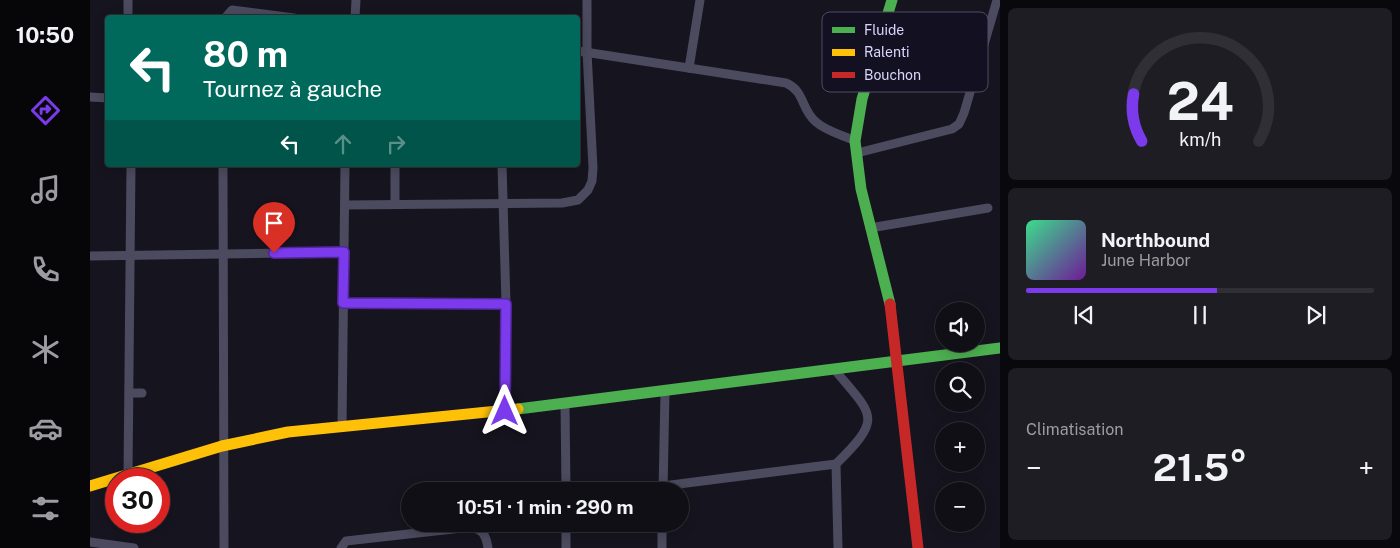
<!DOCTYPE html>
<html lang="fr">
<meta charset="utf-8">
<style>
:root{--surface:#100f16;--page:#1e1d23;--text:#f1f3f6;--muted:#9c9ca1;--line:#302f35;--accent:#7c3aed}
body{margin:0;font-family:"Public Sans",sans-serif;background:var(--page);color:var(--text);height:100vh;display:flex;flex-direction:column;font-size:19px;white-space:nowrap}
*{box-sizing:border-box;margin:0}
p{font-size:16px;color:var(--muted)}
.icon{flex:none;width:28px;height:28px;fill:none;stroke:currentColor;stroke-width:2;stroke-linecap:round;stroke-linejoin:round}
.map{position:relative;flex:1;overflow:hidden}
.drawer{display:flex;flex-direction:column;gap:8px;padding:8px;background:#09080c;width:400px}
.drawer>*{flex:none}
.top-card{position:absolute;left:15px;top:15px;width:475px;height:152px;border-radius:5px;box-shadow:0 2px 12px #0003,0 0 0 1px var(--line);background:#00695c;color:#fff;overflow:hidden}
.fabs{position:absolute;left:845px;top:302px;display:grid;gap:10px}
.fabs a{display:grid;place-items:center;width:50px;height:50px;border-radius:50%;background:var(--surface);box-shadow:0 2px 12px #0003,0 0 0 1px var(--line);font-size:25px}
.speed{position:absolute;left:15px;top:468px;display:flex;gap:10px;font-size:25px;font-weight:700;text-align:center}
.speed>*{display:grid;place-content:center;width:65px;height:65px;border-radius:50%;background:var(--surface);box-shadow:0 2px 12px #0003,0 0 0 1px var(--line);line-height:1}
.speed .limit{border:8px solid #d22;background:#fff;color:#111}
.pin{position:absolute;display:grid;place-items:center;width:42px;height:42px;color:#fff;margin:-51px -21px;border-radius:50% 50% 50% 0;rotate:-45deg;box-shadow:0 0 5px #0007}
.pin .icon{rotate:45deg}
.me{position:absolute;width:55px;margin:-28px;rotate:0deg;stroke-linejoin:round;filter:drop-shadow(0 0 4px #0008)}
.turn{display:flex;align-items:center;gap:18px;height:105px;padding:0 15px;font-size:22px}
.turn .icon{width:65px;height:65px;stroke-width:2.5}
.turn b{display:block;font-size:35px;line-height:42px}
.lanes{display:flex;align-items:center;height:48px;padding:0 15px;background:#0003;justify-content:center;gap:25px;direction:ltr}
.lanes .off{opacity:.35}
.big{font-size:38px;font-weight:700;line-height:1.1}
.drawer .widget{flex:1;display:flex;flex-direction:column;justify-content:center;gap:8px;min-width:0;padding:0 18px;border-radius:8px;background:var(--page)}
.drawer .dial{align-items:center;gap:0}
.dial svg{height:130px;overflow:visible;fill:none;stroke:var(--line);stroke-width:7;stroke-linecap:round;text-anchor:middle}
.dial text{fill:var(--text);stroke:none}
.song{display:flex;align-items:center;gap:15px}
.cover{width:60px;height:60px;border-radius:8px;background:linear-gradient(135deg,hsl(150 70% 55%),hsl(280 70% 35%))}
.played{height:5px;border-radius:2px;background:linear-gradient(90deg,var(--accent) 55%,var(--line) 55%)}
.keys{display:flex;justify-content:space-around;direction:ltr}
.heat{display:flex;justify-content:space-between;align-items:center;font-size:28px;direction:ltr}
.trip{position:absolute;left:311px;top:482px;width:288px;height:50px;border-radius:25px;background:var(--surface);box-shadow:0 2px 12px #0003,0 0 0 1px var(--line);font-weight:700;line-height:50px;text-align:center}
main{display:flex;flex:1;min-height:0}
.tab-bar{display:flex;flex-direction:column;width:90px;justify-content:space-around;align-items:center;background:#060609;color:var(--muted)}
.tab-bar .icon{width:35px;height:35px}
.tab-bar .on{color:var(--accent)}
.tab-bar b{font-size:22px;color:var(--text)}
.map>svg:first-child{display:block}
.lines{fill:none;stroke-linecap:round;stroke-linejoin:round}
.street{stroke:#4b4a5e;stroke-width:9}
.fast{stroke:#4caf50;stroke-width:11}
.slow{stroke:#ffc107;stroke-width:11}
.jam{stroke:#c62828;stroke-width:11}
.route-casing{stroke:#51269a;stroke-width:12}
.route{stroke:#7c3aed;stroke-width:9}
.key{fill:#131022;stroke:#4e4b63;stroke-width:1}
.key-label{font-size:14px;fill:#d8d6fb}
</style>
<main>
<nav class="tab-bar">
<b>10:50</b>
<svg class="icon on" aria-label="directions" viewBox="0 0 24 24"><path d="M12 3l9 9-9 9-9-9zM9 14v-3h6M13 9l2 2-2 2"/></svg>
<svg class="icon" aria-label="music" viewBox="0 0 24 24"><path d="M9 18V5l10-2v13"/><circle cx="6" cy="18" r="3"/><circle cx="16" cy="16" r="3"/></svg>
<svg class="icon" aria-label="phone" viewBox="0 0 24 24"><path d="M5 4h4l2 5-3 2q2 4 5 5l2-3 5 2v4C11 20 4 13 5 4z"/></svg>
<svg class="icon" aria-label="climate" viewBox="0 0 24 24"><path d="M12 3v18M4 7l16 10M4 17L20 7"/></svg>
<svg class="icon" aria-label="car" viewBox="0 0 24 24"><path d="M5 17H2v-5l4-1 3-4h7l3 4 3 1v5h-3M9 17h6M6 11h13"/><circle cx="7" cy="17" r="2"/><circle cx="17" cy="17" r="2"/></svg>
<svg class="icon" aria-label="filters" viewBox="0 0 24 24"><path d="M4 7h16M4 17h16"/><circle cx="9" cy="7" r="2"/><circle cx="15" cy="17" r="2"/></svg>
</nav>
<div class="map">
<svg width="910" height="548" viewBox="0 0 910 548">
<rect width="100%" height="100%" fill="#16141e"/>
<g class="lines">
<!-- street -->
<g class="street">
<path d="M38,0V18"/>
<path d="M135,18L142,10L204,18"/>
<path d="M265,18L266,0"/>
<path d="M488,51L696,83C715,91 711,110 726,122C736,131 752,135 765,141"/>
<path d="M599,68L610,0"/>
<path d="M0,97L18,98"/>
<path d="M767,153L862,129L869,124L874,113L907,0"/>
<path d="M133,165L134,548"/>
<path d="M412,165L416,304L415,411"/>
<path d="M305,204V165"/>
<path d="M255,205L472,203L488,200L498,190L502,181L503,168L497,52V0"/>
<path d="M780,228L898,208"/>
<path d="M0,256L254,252"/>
<path d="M253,303L416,304"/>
<path d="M744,369C783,416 794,417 746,464L748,548"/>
<path d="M40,393H52"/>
<path d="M475,404L476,491"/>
<path d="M252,427L255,165"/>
<path d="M38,474L41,165"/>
<path d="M573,486L746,464"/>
<path d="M573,491L575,392"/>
<path d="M476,524V548"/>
<path d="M0,542L44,548"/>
<path d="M251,548L256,541L381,527C393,530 396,535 398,548"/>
<path d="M572,548V524"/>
</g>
<!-- fast -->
<g class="fast">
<path d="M800,304L771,189L765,141L772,99L802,0"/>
<path d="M428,409L910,348"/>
</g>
<!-- slow -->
<path class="slow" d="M0,486L132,446L198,432L428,409"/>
<!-- jam -->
<path class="jam" d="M800,304L828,548"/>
</g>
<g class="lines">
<!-- route casing -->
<g class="route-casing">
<path id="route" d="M184,253L254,252L253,303L416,304L415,411"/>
</g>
<!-- route -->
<use href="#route" class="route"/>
</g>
<!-- legend -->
<rect x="732" y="12" width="166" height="80" rx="8" class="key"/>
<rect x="742" y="27" width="23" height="6" fill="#4caf50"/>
<rect x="742" y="49" width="23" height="7" fill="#ffc107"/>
<rect x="742" y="72" width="23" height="6" fill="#c62828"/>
<g class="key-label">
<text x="774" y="35">Fluide</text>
<text x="774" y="57">Ralenti</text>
<text x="774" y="80">Bouchon</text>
</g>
</svg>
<div class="fabs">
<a><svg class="icon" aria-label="sound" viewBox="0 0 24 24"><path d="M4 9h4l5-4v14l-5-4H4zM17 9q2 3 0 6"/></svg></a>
<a><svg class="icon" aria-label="search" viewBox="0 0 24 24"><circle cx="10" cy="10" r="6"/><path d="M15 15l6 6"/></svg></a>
<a>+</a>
<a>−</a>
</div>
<div class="speed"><div class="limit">30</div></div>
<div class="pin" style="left:184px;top:253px;background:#d93025"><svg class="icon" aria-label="arrive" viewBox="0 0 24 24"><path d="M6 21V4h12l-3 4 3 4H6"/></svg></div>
<svg class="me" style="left:415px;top:411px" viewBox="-20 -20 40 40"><path d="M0-17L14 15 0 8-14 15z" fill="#7c3aed" stroke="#fff" stroke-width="4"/></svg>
<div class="trip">10:51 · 1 min · 290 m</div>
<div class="top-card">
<div class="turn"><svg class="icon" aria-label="left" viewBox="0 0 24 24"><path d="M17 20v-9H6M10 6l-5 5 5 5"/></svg><div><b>80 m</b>Tournez à gauche</div></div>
<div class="lanes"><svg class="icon" aria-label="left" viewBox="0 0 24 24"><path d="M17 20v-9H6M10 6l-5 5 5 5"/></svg><svg class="icon off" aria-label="ahead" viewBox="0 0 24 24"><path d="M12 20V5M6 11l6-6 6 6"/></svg><svg class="icon off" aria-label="right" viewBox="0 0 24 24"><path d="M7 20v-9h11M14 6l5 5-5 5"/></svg></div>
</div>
</div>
<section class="drawer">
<div class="widget dial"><svg viewBox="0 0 100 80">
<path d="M14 69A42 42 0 1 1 86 69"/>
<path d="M14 69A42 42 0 0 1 9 40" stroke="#7c3aed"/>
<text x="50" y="56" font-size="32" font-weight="700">24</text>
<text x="50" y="72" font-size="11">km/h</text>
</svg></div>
<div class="widget">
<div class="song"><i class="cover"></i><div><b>Northbound</b><p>June Harbor</p></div></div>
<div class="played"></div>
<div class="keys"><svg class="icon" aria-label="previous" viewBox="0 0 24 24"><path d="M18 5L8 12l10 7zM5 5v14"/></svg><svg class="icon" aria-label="pause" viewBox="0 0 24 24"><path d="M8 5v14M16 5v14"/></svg><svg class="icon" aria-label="next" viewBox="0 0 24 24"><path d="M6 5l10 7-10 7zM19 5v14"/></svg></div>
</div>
<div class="widget"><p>Climatisation</p>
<div class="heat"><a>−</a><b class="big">21.5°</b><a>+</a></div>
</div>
</section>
</main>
